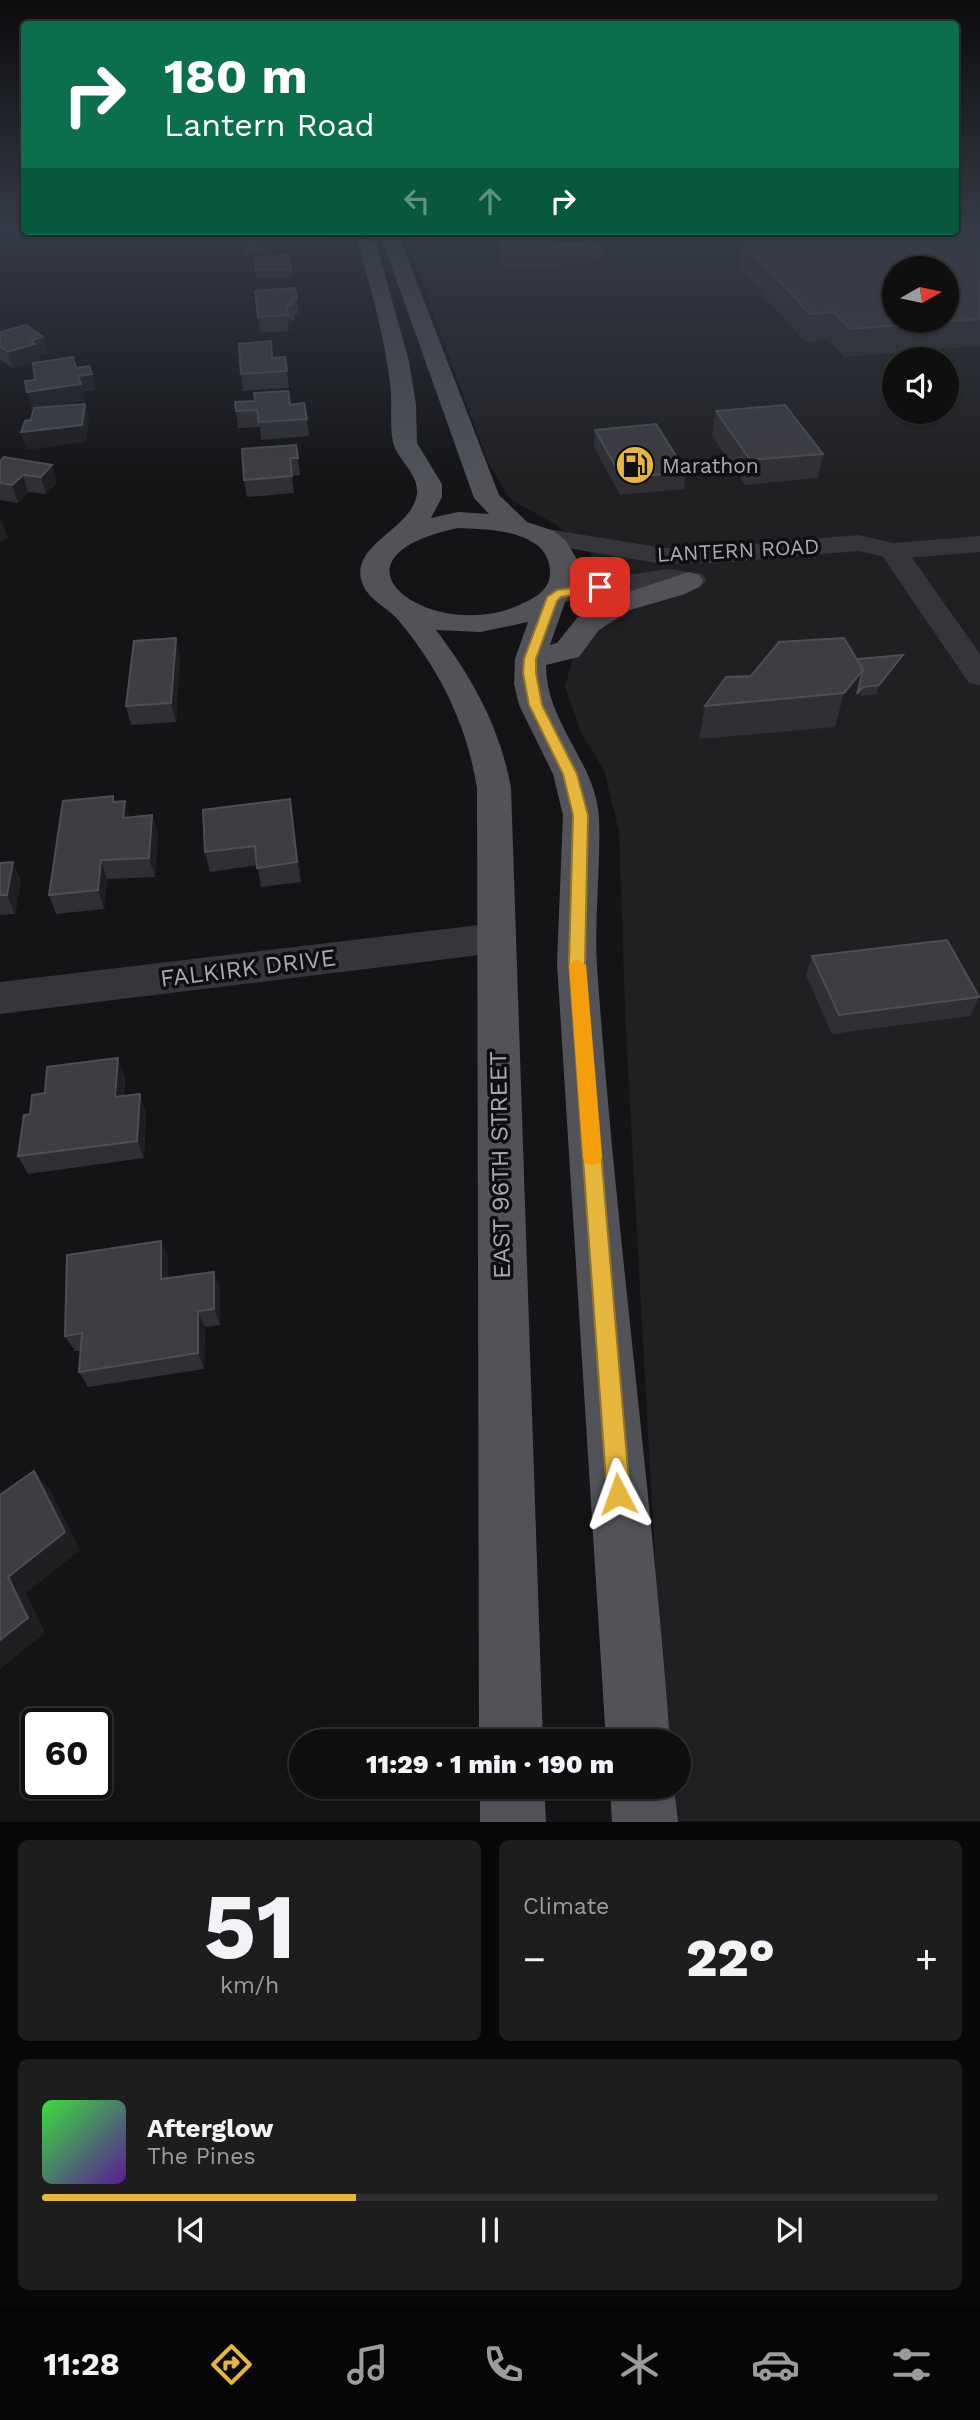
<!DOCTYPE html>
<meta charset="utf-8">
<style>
:root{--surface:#0f0f10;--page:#1d1d1e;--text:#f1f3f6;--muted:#9b9c9f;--line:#2f2f30;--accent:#e6b63c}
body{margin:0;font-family:"Work Sans",sans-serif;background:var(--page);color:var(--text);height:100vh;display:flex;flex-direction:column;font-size:26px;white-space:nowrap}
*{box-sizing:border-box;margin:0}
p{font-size:23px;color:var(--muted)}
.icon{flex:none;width:38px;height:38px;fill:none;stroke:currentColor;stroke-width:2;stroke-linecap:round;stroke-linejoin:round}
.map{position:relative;height:1822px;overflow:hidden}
.drawer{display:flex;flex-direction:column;gap:18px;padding:18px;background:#080809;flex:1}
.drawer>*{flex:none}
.hud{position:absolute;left:21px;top:21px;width:938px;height:214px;border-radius:7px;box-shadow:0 2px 5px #0004,0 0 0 2px var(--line);background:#0b6e4f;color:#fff;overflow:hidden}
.needle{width:46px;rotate:81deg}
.controls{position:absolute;left:882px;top:256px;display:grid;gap:14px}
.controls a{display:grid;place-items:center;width:77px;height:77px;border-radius:50%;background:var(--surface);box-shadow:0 2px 5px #0004,0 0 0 2px var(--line);font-size:35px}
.speed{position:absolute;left:21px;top:1708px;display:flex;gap:14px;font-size:35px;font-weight:700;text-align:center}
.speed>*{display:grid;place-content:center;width:91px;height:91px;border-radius:50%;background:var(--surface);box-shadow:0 2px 5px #0004,0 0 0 2px var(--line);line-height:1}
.speed .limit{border:4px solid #111;border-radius:10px;background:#fff;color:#111}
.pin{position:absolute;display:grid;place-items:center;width:60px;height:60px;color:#fff;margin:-30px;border-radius:14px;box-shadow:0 4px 10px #0006}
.me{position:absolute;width:77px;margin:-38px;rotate:356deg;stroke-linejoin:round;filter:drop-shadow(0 0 5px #0008)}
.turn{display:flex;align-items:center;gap:24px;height:147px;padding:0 28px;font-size:32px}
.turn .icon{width:91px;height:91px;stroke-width:2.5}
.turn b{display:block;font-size:49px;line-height:60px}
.lanes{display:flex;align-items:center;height:66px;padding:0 28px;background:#0003;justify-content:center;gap:35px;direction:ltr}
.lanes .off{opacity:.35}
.big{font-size:52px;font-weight:800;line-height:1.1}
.drawer .card{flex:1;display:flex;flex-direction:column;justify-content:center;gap:10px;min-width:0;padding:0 24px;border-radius:10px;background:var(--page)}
.drawer .dial{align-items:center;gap:0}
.dial b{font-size:91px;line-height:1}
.song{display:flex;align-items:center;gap:21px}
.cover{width:84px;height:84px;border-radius:10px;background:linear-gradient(135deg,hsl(120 70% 55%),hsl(270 70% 35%))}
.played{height:7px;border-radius:4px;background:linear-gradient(90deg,var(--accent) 35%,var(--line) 35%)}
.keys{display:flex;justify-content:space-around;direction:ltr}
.heat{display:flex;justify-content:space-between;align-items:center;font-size:38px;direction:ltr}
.drawer .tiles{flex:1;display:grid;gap:18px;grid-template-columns:1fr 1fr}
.card:last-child{grid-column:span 2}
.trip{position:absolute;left:289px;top:1729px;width:402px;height:70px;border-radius:35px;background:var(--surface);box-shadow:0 2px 5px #0004,0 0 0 2px var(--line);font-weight:800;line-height:70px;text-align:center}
.menu{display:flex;height:112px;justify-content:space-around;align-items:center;background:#060606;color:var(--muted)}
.menu .icon{width:49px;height:49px}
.menu .current{color:var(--accent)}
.menu b{font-size:32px;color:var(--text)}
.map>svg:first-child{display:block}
.built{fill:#202022;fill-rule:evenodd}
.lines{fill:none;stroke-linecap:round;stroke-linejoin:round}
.minor{fill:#35363a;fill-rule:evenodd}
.tertiary{fill:#35363a;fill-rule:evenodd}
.primary{fill:#515359;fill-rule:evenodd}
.wall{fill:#303034}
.shaded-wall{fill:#1f1f22}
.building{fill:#3d3d42;stroke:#4d4e54;stroke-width:2;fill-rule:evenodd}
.route{fill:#e6b63c;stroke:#967627;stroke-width:2}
.slow{fill:#f59e0b}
.labels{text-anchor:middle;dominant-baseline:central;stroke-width:7;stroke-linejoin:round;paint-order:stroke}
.far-poi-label{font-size:21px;fill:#a7aab5;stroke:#0f0f11;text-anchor:start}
.far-street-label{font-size:21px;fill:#a7aab5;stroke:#0f0f11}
.street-label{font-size:24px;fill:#a7aab5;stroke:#0f0f11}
</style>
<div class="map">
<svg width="980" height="1822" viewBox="0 0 980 1822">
<rect width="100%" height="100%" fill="#141416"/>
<!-- built -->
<path class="built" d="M956,228H980V1821H670L668,1787H679V1741H665L626,1034L619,832L604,770L581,733L565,687L597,569L590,552L555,524L510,499L489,465L403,231H956ZM894,268H947V320H894ZM894,359H947V411H894Z"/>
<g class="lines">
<!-- minor -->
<g class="minor">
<path d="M893,543L903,545L980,654V685L969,683L879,551L883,545Z"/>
<path d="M496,923L510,928L516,938L510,948L496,953L0,1014V982Z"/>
</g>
<!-- tertiary -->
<g class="tertiary">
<path d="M541,528L663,548L715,547L859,535L893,543L980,536V552L893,559L859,551L715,563L663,564L531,542L527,536L531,530Z"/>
<path d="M669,569L702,574L706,580L702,586L692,589L669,587L557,603L547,600L543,594L547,588L557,585Z"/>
</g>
<!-- primary -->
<g class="primary">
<path d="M379,231H397L499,495L527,522L554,531L566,541L578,561V583L565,602L550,645L557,643L577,618L610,598L689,572L699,575L703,581L699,587L685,594L630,610L599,630L579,657L546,665C546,724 596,762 599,818C601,867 594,917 597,966C615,1225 651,1482 670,1741H606L557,963L563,815L553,774L519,705L514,684L515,659L528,622L481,632L436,630C473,679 500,727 511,788L543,1741H479L477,788C467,725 440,670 399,621C387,606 366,600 361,579C353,543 412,529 417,494C419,473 397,460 393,442C389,423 393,402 390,383C384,335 371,289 358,243L360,239H374L376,243L409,361L416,405L417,443L442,484V497L431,518L458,512L489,514L474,498ZM458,528C488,529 549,530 550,571C551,591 533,599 517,606C432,643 312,559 458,528Z"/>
<path d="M480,1787H544L546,1822H480Z"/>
<path d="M610,1787H674L678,1822H612Z"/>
</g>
</g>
<!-- wall -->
<g class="wall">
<path d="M264,231H329L330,243H319V246L278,248L267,250L268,254L242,255L240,240Z"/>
<path d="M730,231H956L980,242V346L844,357L828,340L805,342L737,266L740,246L729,234Z"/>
<path d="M501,238L557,244L603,254L602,262L562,264V268L510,271L508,267H504L499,257V243L501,242Z"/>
<path d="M255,258L291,270L292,278H257Z"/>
<path d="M255,291L297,298L298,314H294L295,320L288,321L289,331L260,333Z"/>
<path d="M0,332L43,337L48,353L38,356L40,360L12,368L0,359Z"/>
<path d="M285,357L289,388L243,391L241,374L273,358Z"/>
<path d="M290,405L307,419L309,436L261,440L260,427L238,428L236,411Z"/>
<path d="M716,411L823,454L818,478L745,485L712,435Z"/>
<path d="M595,430L686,472L684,489L620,495L594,447Z"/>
<path d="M296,445L300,475L292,476L294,493L247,497L244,480Z"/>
<path d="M0,461L57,483L46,494L28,492L18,503L0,500Z"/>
<path d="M903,655L900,665L877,694L860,696L835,727L699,739L705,706L751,676L857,659Z"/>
<path d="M180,657L176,722L131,725L126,706Z"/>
<path d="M115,802L130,818L152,815L158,835L155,877L107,879L104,909L56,914L49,895Z"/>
<path d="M293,818L301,882L261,887L257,865L210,872L205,852Z"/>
<path d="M0,863L21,881L15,914L0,915Z"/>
<path d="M812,956L979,997L970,1016L832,1034L806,975Z"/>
<path d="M125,1077L124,1096L140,1094L146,1113L144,1158L28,1174L18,1156L30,1114L45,1093Z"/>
<path d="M161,1241L168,1258V1278L220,1288V1325L205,1327L204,1369L88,1387L79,1372L80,1351H75L65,1336Z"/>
</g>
<!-- shaded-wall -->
<g class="shaded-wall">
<path d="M276,233L278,248L267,250L265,236Z"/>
<path d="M43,337L48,353L38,356L40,360L12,368L8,352L30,341Z"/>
<path d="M92,374L96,390L83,392L85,401L32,409L27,392L78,376Z"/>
<path d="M85,404L89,421L86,442L26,450L21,432Z"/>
<path d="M52,465L57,483L46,494L41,477Z"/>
<path d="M23,475L28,492L18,503L12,485Z"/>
<path d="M2,520L8,538L0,543V521Z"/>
<path d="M176,638L180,657L176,722L171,703Z"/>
<path d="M903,655L900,665L877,694L879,685Z"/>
<path d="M863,670V687L860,696L835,727L844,693Z"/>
<path d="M290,799L293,818L301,882L297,862Z"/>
<path d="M125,801L130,820L123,818Z"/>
<path d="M152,815L158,835L155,877L149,858Z"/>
<path d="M101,860L107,879L104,909L98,890Z"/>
<path d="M13,862L21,881L15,914L7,895Z"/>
<path d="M118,1058L125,1077L122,1116L115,1097Z"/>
<path d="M140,1094L146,1113L144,1158L137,1141Z"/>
<path d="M161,1241L168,1258V1296L161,1279Z"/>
<path d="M214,1272L220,1288V1325L214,1309Z"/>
<path d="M198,1311L205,1327L204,1369L198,1353Z"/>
<path d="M34,1471L50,1490L80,1550L26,1593L45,1633L0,1669V1640L8,1577Z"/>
</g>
<!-- building -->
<g class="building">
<path d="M956,228H961L980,242V319L850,329L834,312L810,314L741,240L762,239L754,231H956ZM894,268H947V320H894Z"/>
<path d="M264,231H318L276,233L265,236L266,239L240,240V233Z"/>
<path d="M551,235L563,253L510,256L508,252H504L499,243L503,242L501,238L512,236Z"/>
<path d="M595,242L603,254L562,256L563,253L557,244Z"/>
<path d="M288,255L291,270H256L255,258Z"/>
<path d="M295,288L297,298H292L293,305H286L288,315L258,317L255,291Z"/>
<path d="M26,325L43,337L30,341L35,344L8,352L0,346V332Z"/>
<path d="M271,341L272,358L285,357L287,371L241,374L239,344Z"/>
<path d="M73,357L76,368L89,366L92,374L78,376L81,384L27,392L25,381L35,380L33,363Z"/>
<path d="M288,391L290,405L304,403L307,419L259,422L257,410L236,411L235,402L255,401L254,393Z"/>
<path d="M85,404L82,425L21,432L25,421L31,420L34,408Z"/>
<path d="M785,405L823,454L750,460L716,411Z"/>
<path d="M656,424L686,472L622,478L595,430Z"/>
<path d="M296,445L298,458H290L292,476L244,480L242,449Z"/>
<path d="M4,457L52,465L41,477L23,475L12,485L0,483V461Z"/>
<path d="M176,638L171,703L126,706L134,641Z"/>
<path d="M844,638L863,670L844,693L705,706L726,677L751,676L779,642Z"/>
<path d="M903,655L879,685L863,687L857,694L863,670L857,659Z"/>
<path d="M113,796V802L125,801L123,818L152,815L149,858L101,860L98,890L49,895L63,801Z"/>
<path d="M290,799L297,862L257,868L255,846L205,852L203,810Z"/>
<path d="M13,862L7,895H0V863Z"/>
<path d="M947,940L979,997L839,1015L812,956Z"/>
<path d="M118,1058L115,1097L140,1094L137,1141L18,1156L24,1115L30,1114L32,1095L45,1093L47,1067Z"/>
<path d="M161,1241V1279L214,1272V1309L198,1311V1353L79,1372L82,1333L65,1336L67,1255Z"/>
<path d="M34,1471L65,1532L8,1577L28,1618L0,1640V1495Z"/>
</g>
<!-- sky -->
<linearGradient id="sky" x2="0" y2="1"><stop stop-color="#0b0b0c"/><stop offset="0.47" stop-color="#343a47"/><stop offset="1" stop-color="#343a47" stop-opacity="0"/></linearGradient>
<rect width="980" height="483" fill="url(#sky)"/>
<!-- route -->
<path class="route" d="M600,584L604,585V590L561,597L557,601L536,659V673L542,705L577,774L588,815L585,963L630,1494L626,1502L618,1506L610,1502L607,1494L569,963L573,815L563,774L529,705L523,673L524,659L547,597L557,590Z"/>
<!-- slow -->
<path class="slow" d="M577,959L586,965L602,1157L599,1163L592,1165L585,1163L583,1157L569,965Z"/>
<!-- icons -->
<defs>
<g id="fuel-disc" transform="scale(2.0125)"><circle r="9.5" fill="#e6b63c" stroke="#0f0f11"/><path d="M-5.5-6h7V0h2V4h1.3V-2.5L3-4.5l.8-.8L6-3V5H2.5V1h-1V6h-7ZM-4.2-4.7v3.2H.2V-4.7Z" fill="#111"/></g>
</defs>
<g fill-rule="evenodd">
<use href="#fuel-disc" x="635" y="465"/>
</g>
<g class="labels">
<!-- far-poi labels -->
<g class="far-poi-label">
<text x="662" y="465">Marathon</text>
</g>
<!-- far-street labels -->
<g class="far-street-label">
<text transform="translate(738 550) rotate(-3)">LANTERN ROAD</text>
</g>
<!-- street labels -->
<g class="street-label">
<text transform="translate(248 968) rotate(-7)">FALKIRK DRIVE</text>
<text transform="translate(500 1165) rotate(-91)">EAST 96TH STREET</text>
</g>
</g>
</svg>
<div class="controls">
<a><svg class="needle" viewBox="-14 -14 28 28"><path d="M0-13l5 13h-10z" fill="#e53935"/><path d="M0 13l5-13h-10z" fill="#9b9c9f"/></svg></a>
<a><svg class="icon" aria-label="sound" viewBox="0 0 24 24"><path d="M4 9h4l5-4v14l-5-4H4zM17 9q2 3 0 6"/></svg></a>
</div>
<div class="speed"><div class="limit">60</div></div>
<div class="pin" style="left:600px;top:587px;background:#d93025"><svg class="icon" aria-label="arrive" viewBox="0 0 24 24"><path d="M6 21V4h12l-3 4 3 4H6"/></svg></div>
<svg class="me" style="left:618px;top:1494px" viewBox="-20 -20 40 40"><path d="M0-17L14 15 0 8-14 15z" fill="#e6b63c" stroke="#fff" stroke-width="4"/></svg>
<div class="trip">11:29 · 1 min · 190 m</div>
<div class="hud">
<div class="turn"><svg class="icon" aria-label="right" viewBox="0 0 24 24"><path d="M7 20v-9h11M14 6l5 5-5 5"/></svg><div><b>180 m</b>Lantern Road</div></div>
<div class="lanes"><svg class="icon off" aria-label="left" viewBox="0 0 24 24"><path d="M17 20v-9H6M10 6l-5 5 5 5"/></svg><svg class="icon off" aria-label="ahead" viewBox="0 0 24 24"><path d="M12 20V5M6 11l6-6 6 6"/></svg><svg class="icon" aria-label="right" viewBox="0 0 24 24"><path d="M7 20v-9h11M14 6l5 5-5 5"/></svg></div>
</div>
</div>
<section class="drawer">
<div class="tiles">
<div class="card dial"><b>51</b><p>km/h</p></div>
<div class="card"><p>Climate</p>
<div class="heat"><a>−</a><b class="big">22°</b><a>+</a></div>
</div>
<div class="card">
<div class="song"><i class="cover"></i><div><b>Afterglow</b><p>The Pines</p></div></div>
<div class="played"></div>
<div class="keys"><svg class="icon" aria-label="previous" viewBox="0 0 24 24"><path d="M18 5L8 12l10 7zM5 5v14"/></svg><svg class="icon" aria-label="pause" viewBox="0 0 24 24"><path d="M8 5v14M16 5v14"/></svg><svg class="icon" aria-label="next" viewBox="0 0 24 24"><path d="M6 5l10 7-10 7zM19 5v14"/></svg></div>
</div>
</div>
</section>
<nav class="menu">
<b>11:28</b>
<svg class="icon current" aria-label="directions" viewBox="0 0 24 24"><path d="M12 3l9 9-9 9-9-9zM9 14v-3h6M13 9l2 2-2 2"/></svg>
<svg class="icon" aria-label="music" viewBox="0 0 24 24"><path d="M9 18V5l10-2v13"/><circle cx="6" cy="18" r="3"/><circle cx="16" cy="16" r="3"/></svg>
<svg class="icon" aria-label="phone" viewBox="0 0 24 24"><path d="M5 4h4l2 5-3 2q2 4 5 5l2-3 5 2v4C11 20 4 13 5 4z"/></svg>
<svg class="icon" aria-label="climate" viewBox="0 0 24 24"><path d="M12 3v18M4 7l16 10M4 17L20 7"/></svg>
<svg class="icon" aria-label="car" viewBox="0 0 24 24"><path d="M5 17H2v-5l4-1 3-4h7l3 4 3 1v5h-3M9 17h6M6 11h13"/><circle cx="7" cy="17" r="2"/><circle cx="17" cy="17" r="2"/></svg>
<svg class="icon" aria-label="filters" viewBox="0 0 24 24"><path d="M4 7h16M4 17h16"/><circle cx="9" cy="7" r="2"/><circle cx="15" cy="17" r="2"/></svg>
</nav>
